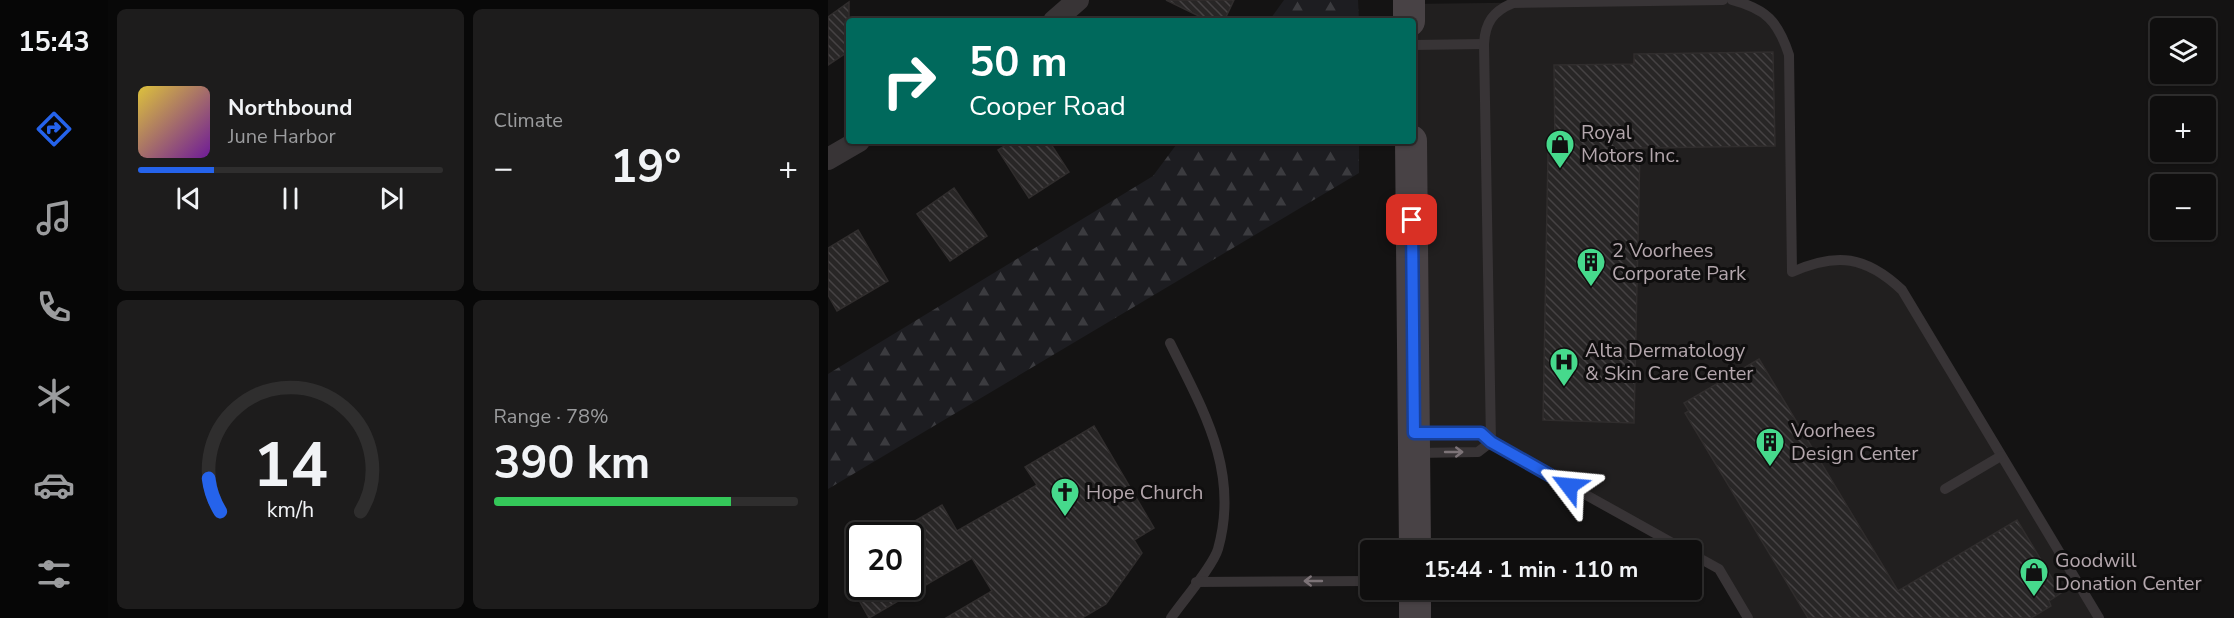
<!DOCTYPE html>
<meta charset="utf-8">
<style>
:root{--surface:#0f0e0e;--page:#1d1c1c;--text:#f1f3f6;--muted:#9b9c9e;--line:#2f2e2e;--accent:#2563eb}
body{margin:0;font-family:"Nunito Sans",sans-serif;background:var(--page);color:var(--text);height:100vh;display:flex;flex-direction:column;font-size:22px;white-space:nowrap}
*{box-sizing:border-box;margin:0}
p{font-size:20px;color:var(--muted)}
.icon{flex:none;width:33px;height:33px;fill:none;stroke:currentColor;stroke-width:2;stroke-linecap:round;stroke-linejoin:round}
.map{position:relative;flex:1;overflow:hidden}
.drawer{display:flex;flex-direction:column;gap:9px;padding:9px;background:#080808;width:720px}
.drawer>*{flex:none}
.guide{position:absolute;left:18px;top:18px;width:570px;height:126px;border-radius:6px;box-shadow:0 2px 4px #0004,0 0 0 2px var(--line);background:#00695c;color:#fff;overflow:hidden}
.fabs{position:absolute;left:1322px;top:18px;display:grid;gap:12px}
.fabs a{display:grid;place-items:center;width:66px;height:66px;border-radius:6px;background:var(--surface);box-shadow:0 2px 4px #0004,0 0 0 2px var(--line);font-size:30px}
.speed{position:absolute;left:18px;top:522px;display:flex;gap:12px;font-size:30px;font-weight:700;text-align:center}
.speed>*{display:grid;place-content:center;width:78px;height:78px;border-radius:50%;background:var(--surface);box-shadow:0 2px 4px #0004,0 0 0 2px var(--line);line-height:1}
.speed .limit{border:3px solid #111;border-radius:9px;background:#fff;color:#111}
.pin{position:absolute;display:grid;place-items:center;width:51px;height:51px;color:#fff;margin:-26px;border-radius:12px;box-shadow:0 3px 9px #0006}
.me{position:absolute;width:66px;margin:-33px;rotate:299deg;stroke-linejoin:round;filter:drop-shadow(0 0 4px #0008)}
.turn{display:flex;align-items:center;gap:21px;height:126px;padding:0 24px;font-size:27px}
.turn .icon{width:78px;height:78px;stroke-width:2.5}
.turn b{display:block;font-size:42px;line-height:51px}
.big{font-size:45px;font-weight:700;line-height:1.1}
.drawer .card{flex:1;display:flex;flex-direction:column;justify-content:center;gap:9px;min-width:0;padding:0 21px;border-radius:9px;background:var(--page)}
.drawer .dial{align-items:center;gap:0}
.dial svg{height:156px;overflow:visible;fill:none;stroke:var(--line);stroke-width:7;stroke-linecap:round;text-anchor:middle}
.dial text{fill:var(--text);stroke:none}
.song{display:flex;align-items:center;gap:18px}
.cover{width:72px;height:72px;border-radius:9px;background:linear-gradient(135deg,hsl(50 70% 55%),hsl(280 70% 35%))}
.played{height:6px;border-radius:3px;background:linear-gradient(90deg,var(--accent) 25%,var(--line) 25%)}
.keys{display:flex;justify-content:space-around;direction:ltr}
.heat{display:flex;justify-content:space-between;align-items:center;font-size:33px;direction:ltr}
.charge{height:9px;border-radius:4px;background:linear-gradient(90deg,#34c759 78%,var(--line) 0)}
.drawer .tiles{flex:1;display:grid;gap:9px;grid-template-columns:repeat(2,1fr)}
.trip{position:absolute;left:532px;top:540px;width:342px;height:60px;border-radius:6px;background:var(--surface);box-shadow:0 2px 4px #0004,0 0 0 2px var(--line);font-weight:700;line-height:60px;text-align:center}
main{display:flex;flex:1;min-height:0}
.tabs{display:flex;flex-direction:column;width:108px;justify-content:space-around;align-items:center;background:#060606;color:var(--muted)}
.tabs .icon{width:42px;height:42px}
.tabs .selected{color:var(--accent)}
.tabs b{font-size:27px;color:var(--text)}
.map>svg:first-child{display:block}
.built{fill:#211f1f}
.forest{fill:url(#forest-firs)}
.building{fill:url(#building-back-hatch);stroke:#302d2d;stroke-width:1.5}
.lines{fill:none;stroke-linecap:round;stroke-linejoin:round}
.lane{stroke:#383436;stroke-width:10}
.street{stroke:#383436;stroke-width:22}
.secondary{stroke:#484245;stroke-width:32}
.oneway{stroke:#7c7377}
.route-casing{stroke:#184099;stroke-width:15}
.route{stroke:#2563eb;stroke-width:10}
.labels{text-anchor:middle;dominant-baseline:central;stroke-width:6;stroke-linejoin:round;paint-order:stroke}
.poi-label{font-size:20px;fill:#b3a6ac;stroke:#0f0e0e;text-anchor:start}
</style>
<main>
<nav class="tabs">
<b>15:43</b>
<svg class="icon selected" aria-label="directions" viewBox="0 0 24 24"><path d="M12 3l9 9-9 9-9-9zM9 14v-3h6M13 9l2 2-2 2"/></svg>
<svg class="icon" aria-label="music" viewBox="0 0 24 24"><path d="M9 18V5l10-2v13"/><circle cx="6" cy="18" r="3"/><circle cx="16" cy="16" r="3"/></svg>
<svg class="icon" aria-label="phone" viewBox="0 0 24 24"><path d="M5 4h4l2 5-3 2q2 4 5 5l2-3 5 2v4C11 20 4 13 5 4z"/></svg>
<svg class="icon" aria-label="climate" viewBox="0 0 24 24"><path d="M12 3v18M4 7l16 10M4 17L20 7"/></svg>
<svg class="icon" aria-label="car" viewBox="0 0 24 24"><path d="M5 17H2v-5l4-1 3-4h7l3 4 3 1v5h-3M9 17h6M6 11h13"/><circle cx="7" cy="17" r="2"/><circle cx="17" cy="17" r="2"/></svg>
<svg class="icon" aria-label="filters" viewBox="0 0 24 24"><path d="M4 7h16M4 17h16"/><circle cx="9" cy="7" r="2"/><circle cx="15" cy="17" r="2"/></svg>
</nav>
<section class="drawer">
<div class="tiles">
<div class="card">
<div class="song"><i class="cover"></i><div><b>Northbound</b><p>June Harbor</p></div></div>
<div class="played"></div>
<div class="keys"><svg class="icon" aria-label="previous" viewBox="0 0 24 24"><path d="M18 5L8 12l10 7zM5 5v14"/></svg><svg class="icon" aria-label="pause" viewBox="0 0 24 24"><path d="M8 5v14M16 5v14"/></svg><svg class="icon" aria-label="next" viewBox="0 0 24 24"><path d="M6 5l10 7-10 7zM19 5v14"/></svg></div>
</div>
<div class="card"><p>Climate</p>
<div class="heat"><a>−</a><b class="big">19°</b><a>+</a></div>
</div>
<div class="card dial"><svg viewBox="0 0 100 80">
<path d="M14 69A42 42 0 1 1 86 69"/>
<path d="M14 69A42 42 0 0 1 8 52" stroke="#2563eb"/>
<text x="50" y="56" font-size="32" font-weight="700">14</text>
<text x="50" y="72" font-size="11">km/h</text>
</svg></div>
<div class="card"><p>Range · 78%</p><b class="big">390 km</b><div class="charge"></div></div>
</div>
</section>
<div class="map">
<svg width="1406" height="618" viewBox="0 0 1406 618">
<defs>
<pattern id="forest-firs" width="22" height="20" patternUnits="userSpaceOnUse" patternTransform="scale(1.5)"><rect width="22" height="20" fill="#1d1d21"/><path d="M5 1l3.5 6h-7zM16 11l3.5 6h-7z" fill="#3b3b3f"/></pattern>
<pattern id="building-back-hatch" width="6" height="6" patternUnits="userSpaceOnUse" patternTransform="scale(1.5)"><rect width="6" height="6" fill="#282626"/><path d="M-1 5l2 2M0 0l6 6M5-1l2 2" fill="none" stroke="#454243"/></pattern>
</defs>
<rect width="100%" height="100%" fill="#141313"/>
<!-- built -->
<path class="built" d="M904,0L942,17L961,55L964,271L986,262H1034L1074,290L1271,618H920L891,569L663,443L650,452L586,453L585,21L581,4Z"/>
<!-- forest -->
<g class="forest">
<path d="M456,0H530L531,21H441Z"/>
<path d="M351,141H531V173L0,489V374L325,176Z"/>
</g>
<!-- building -->
<g class="building">
<path d="M338,0H406L396,21H381Z"/>
<path d="M21,2V51L0,65V17Z"/>
<path d="M945,52L947,146L812,148L806,423L715,420L720,153L727,149L726,65L806,64V54Z"/>
<path d="M184,141H221L241,172L201,198L170,150Z"/>
<path d="M126,188L159,236L122,261L89,214Z"/>
<path d="M30,230L60,281L9,311L0,295V248Z"/>
<path d="M931,359L1070,591L1189,520L1233,593L1221,601L1223,606L1203,618H980L857,413L861,411L856,403Z"/>
<path d="M266,426L326,528L306,540L314,553L278,604L254,618H118L164,591L144,558L41,618L23,586H82V524L114,505L129,531L209,485L197,467Z"/>
</g>
<g class="lines">
<!-- lane -->
<g class="lane">
<path d="M904,0C938,9 950,21 961,55L964,272C1009,252 1038,256 1074,290L1271,618"/>
<path d="M585,45L656,44"/>
<path d="M342,343C375,410 412,471 390,549C385,566 354,602 343,618"/>
<path d="M589,433H653L663,442L857,550"/>
<path d="M663,442L656,44C657,23 665,11 685,3L895,0"/>
<path d="M589,453L650,452L663,442"/>
<path d="M1117,489L1173,456"/>
<path d="M864,554L891,569L920,618"/>
<path d="M368,582L543,581"/>
</g>
<!-- street -->
<g class="street">
<path d="M226,21L250,0"/>
<path d="M0,159L31,141"/>
</g>
<!-- secondary -->
<g class="secondary">
<path d="M581,0V21"/>
<path d="M583,141L587,550"/>
<path d="M587,618V590"/>
</g>
</g>
<!-- one-way arrows -->
<defs><path id="oneway-shaft" d="M-6 0H5M1.5-3L5.5 0L1.5 3" fill="none" stroke-width="1.6" stroke-linecap="round" stroke-linejoin="round" transform="scale(1.5)"/></defs>
<g class="oneway">
<use href="#oneway-shaft" transform="translate(626 452)"/>
<use href="#oneway-shaft" transform="translate(485 581) rotate(180)"/>
</g>
<g class="lines">
<!-- route casing -->
<g class="route-casing">
<path id="route" d="M584,220L586,433H653L663,442L741,486"/>
</g>
<!-- route -->
<use href="#route" class="route"/>
</g>
<!-- icons -->
<defs>
<g id="shop-pin" transform="scale(1.5)"><path d="M0 17L-7.5 6A9.5 9.5 0 1 1 7.5 6Z" fill="#46d98c" stroke="#0f0e0e"/><path d="M-5-2.5h2.3a2.7 3.5 0 0 1 5.4 0H5L5.5 6h-11ZM-1.5-2.5h3a1.5 2.3 0 0 0-3 0Z" fill="#111"/></g>
<g id="building-pin" transform="scale(1.5)"><path d="M0 17L-7.5 6A9.5 9.5 0 1 1 7.5 6Z" fill="#46d98c" stroke="#0f0e0e"/><path d="M-4-6H4V6H1V3H-1V6H-4ZM-2.5-4.3h1.7v1.8h-1.7ZM.8-4.3h1.7v1.8H.8ZM-2.5-1h1.7V.8h-1.7ZM.8-1h1.7V.8H.8Z" fill="#111"/></g>
<g id="hospital-pin" transform="scale(1.5)"><path d="M0 17L-7.5 6A9.5 9.5 0 1 1 7.5 6Z" fill="#46d98c" stroke="#0f0e0e"/><path d="M-5-5h3v3.5h4V-5h3V5h-3V1.5h-4V5h-3Z" fill="#111"/></g>
<g id="church-pin" transform="scale(1.5)"><path d="M0 17L-7.5 6A9.5 9.5 0 1 1 7.5 6Z" fill="#46d98c" stroke="#0f0e0e"/><path d="M-1.2-6h2.4v3.5h3.3v2.4h-3.3V6h-2.4V-.1h-3.3v-2.4h3.3Z" fill="#111"/></g>
</defs>
<g fill-rule="evenodd">
<use href="#shop-pin" x="732" y="144"/>
<use href="#building-pin" x="763" y="262"/>
<use href="#hospital-pin" x="736" y="362"/>
<use href="#building-pin" x="942" y="442"/>
<use href="#church-pin" x="237" y="492"/>
<use href="#shop-pin" x="1206" y="572"/>
</g>
<g class="labels">
<!-- poi labels -->
<g class="poi-label">
<text x="753" y="132">Royal<tspan x="753" dy="23">Motors Inc.</tspan></text>
<text x="784" y="250">2 Voorhees<tspan x="784" dy="23">Corporate Park</tspan></text>
<text x="757" y="350">Alta Dermatology<tspan x="757" dy="23">&amp; Skin Care Center</tspan></text>
<text x="963" y="430">Voorhees<tspan x="963" dy="23">Design Center</tspan></text>
<text x="258" y="492">Hope Church</text>
<text x="1227" y="560">Goodwill<tspan x="1227" dy="23">Donation Center</tspan></text>
</g>
</g>
</svg>
<div class="fabs">
<a><svg class="icon" aria-label="layers" viewBox="0 0 24 24"><path d="M12 4l9 5-9 5-9-5zM3 14l9 5 9-5"/></svg></a>
<a>+</a>
<a>−</a>
</div>
<div class="speed"><div class="limit">20</div></div>
<div class="pin" style="left:584px;top:220px;background:#d93025"><svg class="icon" aria-label="arrive" viewBox="0 0 24 24"><path d="M6 21V4h12l-3 4 3 4H6"/></svg></div>
<svg class="me" style="left:741px;top:486px" viewBox="-20 -20 40 40"><path d="M0-17L14 15 0 8-14 15z" fill="#2563eb" stroke="#fff" stroke-width="4"/></svg>
<div class="trip">15:44 · 1 min · 110 m</div>
<div class="guide">
<div class="turn"><svg class="icon" aria-label="right" viewBox="0 0 24 24"><path d="M7 20v-9h11M14 6l5 5-5 5"/></svg><div><b>50 m</b>Cooper Road</div></div>
</div>
</div>
</main>
